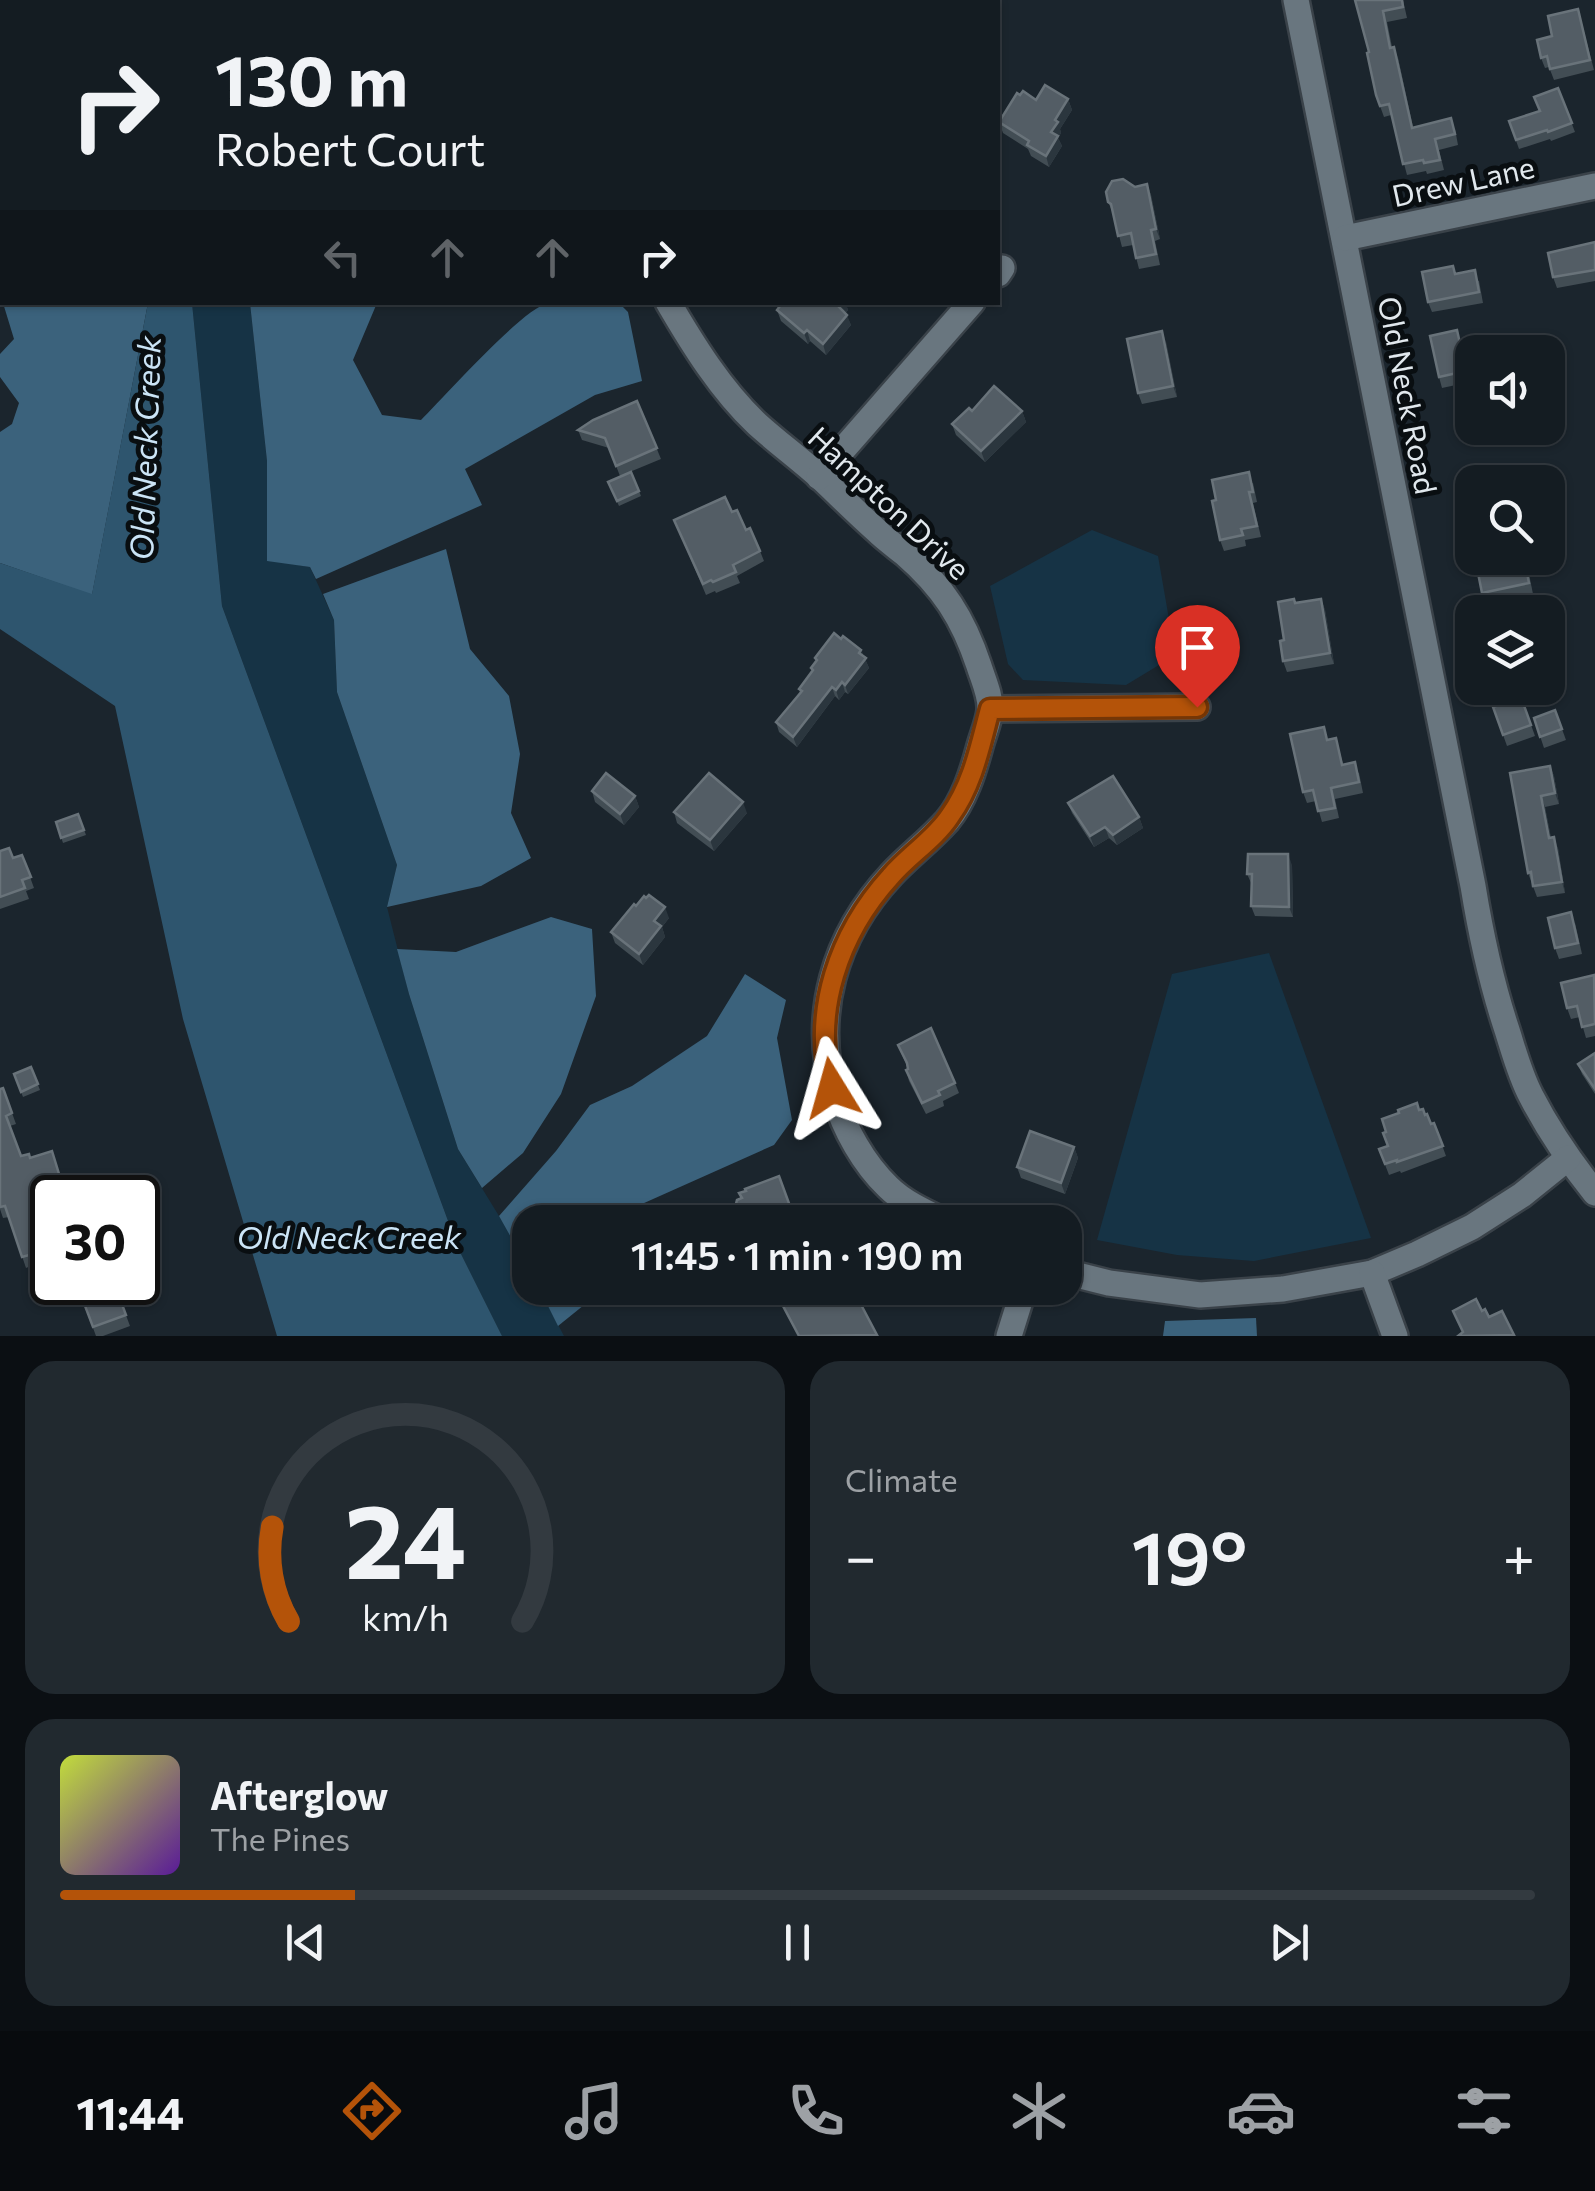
<!DOCTYPE html>
<meta charset="utf-8">
<style>
:root{--surface:#141c22;--page:#21292f;--text:#f1f3f6;--muted:#9da1a5;--line:#333a40;--accent:#b45309}
body{margin:0;font-family:Commissioner,sans-serif;background:var(--page);color:var(--text);height:100vh;display:flex;flex-direction:column;font-size:38px;white-space:nowrap}
*{box-sizing:border-box;margin:0}
p{font-size:32px;color:var(--muted)}
.icon{flex:none;width:55px;height:55px;fill:none;stroke:currentColor;stroke-width:2;stroke-linecap:round;stroke-linejoin:round}
.map{position:relative;height:1336px;overflow:hidden}
.panel{display:flex;flex-direction:column;gap:25px;padding:25px;background:#0b0f13;flex:1}
.panel>*{flex:none}
.guide{position:absolute;left:0px;top:0px;width:1000px;height:305px;box-shadow:0 2px 8px #0004,0 0 0 2px var(--line);background:#141c22;color:var(--text);overflow:hidden}
.fabs{position:absolute;left:1455px;top:335px;display:grid;gap:20px}
.fabs a{display:grid;place-items:center;width:110px;height:110px;border-radius:20px;background:var(--surface);box-shadow:0 2px 8px #0004,0 0 0 2px var(--line);font-size:50px}
.speed{position:absolute;left:30px;top:1175px;display:flex;gap:20px;font-size:50px;font-weight:700;text-align:center}
.speed>*{display:grid;place-content:center;width:130px;height:130px;border-radius:50%;background:var(--surface);box-shadow:0 2px 8px #0004,0 0 0 2px var(--line);line-height:1}
.speed .limit{border:5px solid #111;border-radius:15px;background:#fff;color:#111}
.pin{position:absolute;display:grid;place-items:center;width:85px;height:85px;color:#fff;margin:-102px -42px;border-radius:50% 50% 50% 0;rotate:-45deg;box-shadow:0 0 10px #0007}
.pin .icon{rotate:45deg}
.me{position:absolute;width:110px;margin:-55px;rotate:352deg;stroke-linejoin:round;filter:drop-shadow(0 0 8px #0008)}
.turn{display:flex;align-items:center;gap:35px;height:210px;padding:0 50px;font-size:45px}
.turn .icon{width:130px;height:130px;stroke-width:2.5}
.turn b{display:block;font-size:70px;line-height:85px}
.lanes{display:flex;align-items:center;height:95px;padding:0 50px;background:#0003;justify-content:center;gap:50px;direction:ltr}
.lanes .off{opacity:.35}
.big{font-size:75px;font-weight:600;line-height:1.1}
.panel .widget{flex:1;display:flex;flex-direction:column;justify-content:center;gap:15px;min-width:0;padding:0 35px;border-radius:30px;background:var(--page)}
.panel .dial{align-items:center;gap:0}
.dial svg{height:260px;overflow:visible;fill:none;stroke:var(--line);stroke-width:7;stroke-linecap:round;text-anchor:middle}
.dial text{fill:var(--text);stroke:none}
.song{display:flex;align-items:center;gap:30px}
.cover{width:120px;height:120px;border-radius:15px;background:linear-gradient(135deg,hsl(70 70% 55%),hsl(270 70% 35%))}
.played{height:10px;border-radius:5px;background:linear-gradient(90deg,var(--accent) 20%,var(--line) 20%)}
.keys{display:flex;justify-content:space-around;direction:ltr}
.heat{display:flex;justify-content:space-between;align-items:center;font-size:55px;direction:ltr}
.panel .tiles{flex:1;display:grid;gap:25px;grid-template-columns:1fr 1fr}
.widget:last-child{grid-column:span 2}
.trip{position:absolute;left:512px;top:1205px;width:570px;height:100px;border-radius:30px;background:var(--surface);box-shadow:0 2px 8px #0004,0 0 0 2px var(--line);font-weight:600;line-height:100px;text-align:center}
.dock{display:flex;height:160px;justify-content:space-around;align-items:center;background:#080b0e;color:var(--muted)}
.dock .icon{width:70px;height:70px}
.dock .current{color:var(--accent)}
.dock b{font-size:45px;color:var(--text)}
.map>svg:first-child{display:block}
.green{fill:#163345}
.forest{fill:#3b627c}
.water{fill:#2e556e}
.lines{fill:none;stroke-linecap:round;stroke-linejoin:round}
.stream{stroke:#2e556e;stroke-width:6}
.minor-casing{stroke:#3a4249;stroke-width:30}
.minor{stroke:#69767f;stroke-width:25}
.wall{fill:#424d54}
.shaded-wall{fill:#2b363e}
.building{fill:#535d65;stroke:#69737a;stroke-width:2.5}
.route-casing{stroke:#753606;stroke-width:25}
.route{stroke:#b45309;stroke-width:18}
.labels{text-anchor:middle;dominant-baseline:central;stroke-width:10;stroke-linejoin:round;paint-order:stroke}
.street-label{font-size:30px;fill:#e1e8ed;stroke:#090e11}
.water-label{font-size:32px;font-style:italic;fill:#cbe4f6;stroke:#090e11}
</style>
<div class="map">
<svg width="1595" height="1336" viewBox="0 0 1595 1336">
<rect width="100%" height="100%" fill="#1b252d"/>
<!-- green -->
<g class="green">
<path d="M192,303H250L267,461V560L310,567L334,620L337,692L397,865L387,907L409,994L458,1149L518,1247L530,1271V1288H539L564,1336H502L458,1248L222,606Z"/>
<path d="M1092,530L1158,556L1169,619L1159,665L1126,685L1023,680L1008,664L990,586Z"/>
<path d="M1269,953L1371,1238L1254,1261L1177,1255L1097,1240L1172,974Z"/>
</g>
<!-- forest -->
<g class="forest">
<path d="M2,93V301L0,296V95Z"/>
<path d="M3,303H148L92,595L0,563V432L12,424L19,403L0,377V354L14,339Z"/>
<path d="M250,303H377L353,360L382,415L421,420C444,397 522,309 548,303C566,299 600,302 619,303L628,312L642,381L595,395L465,469L482,505L316,579L310,567L267,561V461Z"/>
<path d="M446,549L470,649L509,696L520,754L511,813L531,858L481,886L387,907L397,865L337,692L334,620L323,594Z"/>
<path d="M551,917L592,929L596,996L561,1094L523,1153L482,1188L458,1149L409,994L397,949L456,952Z"/>
<path d="M745,974L786,1000L777,1038L792,1120L774,1145L624,1212L612,1222H530V1271L499,1216L556,1151L590,1105L632,1086L707,1036Z"/>
<path d="M539,1288H594L589,1301L558,1326Z"/>
<path d="M1256,1318L1257,1336H1163L1165,1321Z"/>
</g>
<!-- water -->
<path class="water" d="M148,303H192L222,606L458,1248L502,1336H277L183,1019L115,706L0,629V563L92,594Z"/>
<g class="lines">
<!-- stream -->
<path class="stream" d="M176,2V0"/>
<!-- minor casing -->
<g class="minor-casing">
<g id="minor">
<path d="M551,0L552,2"/>
<path d="M1296,0L1473,886C1481,935 1491,982 1507,1030C1514,1052 1520,1075 1531,1096C1549,1131 1571,1163 1595,1193"/>
<path d="M1345,238L1595,186"/>
<path d="M998,274L1002,268"/>
<path d="M668,302C693,345 721,390 757,424C778,443 800,459 821,478C839,495 857,513 876,530C885,539 895,546 905,554C943,587 963,618 979,666C983,679 991,696 990,710C989,721 983,735 980,746C973,772 964,801 947,821C930,840 909,856 892,874C834,936 811,1015 835,1097C844,1129 864,1164 888,1187C904,1203 927,1213 946,1222"/>
<path d="M819,477L972,302"/>
<path d="M990,709L1197,707"/>
<path d="M1065,1272L1109,1283L1200,1295L1283,1289L1372,1273L1417,1254L1472,1227L1522,1195L1568,1158"/>
<path d="M1372,1273L1395,1336"/>
<path d="M1009,1336L1024,1288"/>
</g>
</g>
<!-- minor -->
<use href="#minor" class="minor"/>
</g>
<!-- wall -->
<g class="wall">
<rect x="651" y="0" width="37" height="2"/>
<path d="M1355,0H1403L1407,18L1387,22L1392,47L1398,58L1413,127L1455,129L1458,145L1439,150L1444,170L1427,174L1426,171L1407,175L1391,115L1384,117L1376,95L1369,52Z"/>
<path d="M1581,20L1594,70L1554,80L1549,67L1545,68L1541,58L1552,36Z"/>
<path d="M1558,88L1575,132L1551,141L1550,139L1519,149L1509,121L1539,111Z"/>
<path d="M1020,95L1036,100L1068,99L1072,110L1060,129L1061,133L1058,138L1062,146L1049,167L1031,156L1028,149L1003,133L999,122Z"/>
<path d="M1147,184L1151,195L1160,239L1155,241L1160,265L1139,269L1133,245L1122,247L1113,213L1108,202L1135,187Z"/>
<path d="M1595,242V281L1557,288L1553,277Z"/>
<path d="M1456,274L1479,281L1483,303L1432,312L1428,302Z"/>
<path d="M780,302H845L848,310L845,313L851,325L826,355L810,341L808,344L781,321L777,310L781,305Z"/>
<path d="M1457,330L1470,382L1442,388L1439,377Z"/>
<path d="M1166,342L1177,397L1142,404L1138,393Z"/>
<path d="M637,401L661,459L620,476L609,448L582,440L578,430Z"/>
<path d="M972,411H1022L1026,422L985,462L956,435L952,424Z"/>
<path d="M631,472L641,496L619,506L608,482Z"/>
<path d="M1472,482V523L1467,525L1463,514Z"/>
<path d="M1253,483L1257,502L1253,503L1261,537L1245,540L1246,546L1224,551L1220,540L1216,500Z"/>
<path d="M732,512L760,551L764,561L737,576L740,583L716,593L715,591L706,595L674,520Z"/>
<path d="M1507,567L1529,574L1533,594L1486,604L1482,593Z"/>
<path d="M1321,599L1325,610L1334,664L1287,672L1283,661L1284,640L1296,603Z"/>
<path d="M841,639L861,650L869,668L848,694L845,692L839,700L835,696L797,747L779,732L776,722L800,693L799,689L812,671L811,668L816,661L815,658Z"/>
<path d="M1521,697L1535,736L1507,746L1493,707Z"/>
<path d="M1555,710L1566,740L1544,748L1534,718Z"/>
<path d="M1336,738L1343,764L1359,773L1363,793L1335,799L1339,818L1322,822L1316,801L1307,803L1303,792L1328,740Z"/>
<path d="M1550,766L1554,776L1559,804L1545,807L1551,838L1558,848L1565,893L1537,897L1528,873L1510,773Z"/>
<path d="M592,791L635,796L639,807L624,825L595,802Z"/>
<path d="M1068,803L1139,817L1143,828L1117,845L1109,838L1094,847L1072,813Z"/>
<path d="M674,812L747,813L714,851L677,823Z"/>
<path d="M78,814L86,835L63,843L56,822Z"/>
<path d="M0,851L13,858L22,855L34,888L26,891L29,899L0,909Z"/>
<path d="M1292,865L1293,917L1255,916L1251,906L1252,885L1247,874Z"/>
<path d="M636,906L669,918L662,927L665,937L643,965L615,943L611,932Z"/>
<path d="M1575,923L1582,954L1559,959L1555,948Z"/>
<path d="M1595,977V1036L1586,1038L1580,1017L1571,1019L1567,1008Z"/>
<path d="M898,1045L955,1083L959,1093L943,1101L944,1106L926,1114L909,1081L906,1070L908,1069Z"/>
<path d="M1595,1053V1094L1582,1074L1578,1064Z"/>
<path d="M31,1067L40,1090L23,1097L14,1074Z"/>
<path d="M3,1088L16,1124L10,1126L21,1156L30,1158L52,1151L63,1185L50,1189L52,1198V1276L38,1281L33,1265L26,1268L9,1217L3,1218L0,1209V1089Z"/>
<path d="M1419,1110L1431,1124L1434,1123L1446,1156L1401,1173L1400,1171L1389,1175L1379,1149L1388,1146L1386,1132L1399,1113Z"/>
<path d="M1074,1147L1078,1158L1065,1194L1021,1178L1017,1167Z"/>
<path d="M114,1283L130,1326L103,1336H96L79,1290L107,1286Z"/>
</g>
<!-- shaded-wall -->
<g class="shaded-wall">
<path d="M1394,47L1398,58L1415,138L1412,128Z"/>
<path d="M1068,99L1072,110L1060,129L1061,133L1058,138L1062,146L1049,167L1046,156L1055,120Z"/>
<path d="M1147,184L1151,195L1160,239L1156,229Z"/>
<path d="M841,302H845L848,310L842,316L838,306Z"/>
<path d="M847,315L851,325L826,355L823,344Z"/>
<path d="M807,330L810,341L808,344L804,333Z"/>
<path d="M1457,330L1461,341L1470,382L1466,371Z"/>
<path d="M1162,331L1166,342L1177,397L1173,386Z"/>
<path d="M1022,411L1026,422L985,462L981,451Z"/>
<path d="M1321,599L1325,610L1334,664L1330,653Z"/>
<path d="M861,650L869,668L848,694L845,685Z"/>
<path d="M842,682L845,692L839,700L836,690Z"/>
<path d="M832,687L835,696L797,747L793,737Z"/>
<path d="M1550,766L1554,776L1559,804L1555,793Z"/>
<path d="M635,796L639,807L624,825L620,814Z"/>
<path d="M1541,796L1545,807L1553,849L1549,838Z"/>
<path d="M743,802L747,813L714,851L710,840Z"/>
<path d="M1139,817L1143,828L1117,845L1113,835Z"/>
<path d="M1105,827L1109,838L1094,847L1090,836Z"/>
<path d="M1554,837L1558,848L1565,893L1562,882Z"/>
<path d="M1288,854L1292,865L1293,917L1289,907Z"/>
<path d="M665,907L669,918L662,927L665,937L643,965L639,954L654,921Z"/>
<path d="M1074,1147L1078,1158L1065,1194L1061,1183Z"/>
<path d="M861,1288L865,1298L861,1307L857,1297Z"/>
</g>
<!-- building -->
<g class="building">
<path d="M400,0H473L474,2H401Z"/>
<path d="M1355,0H1402L1403,7L1383,11L1390,48L1394,47L1412,128L1451,118L1455,134L1435,139L1440,160L1424,163L1423,160L1403,164L1389,104L1380,106L1376,95L1367,53L1369,52Z"/>
<path d="M1578,9L1590,60L1550,69L1547,56L1541,58L1537,40L1552,36L1548,16Z"/>
<path d="M1045,85L1068,99L1055,120L1058,122L1051,132L1058,136L1046,156L1027,145L1029,141L999,122L1017,93L1020,95L1023,91L1036,100Z"/>
<path d="M1558,88L1572,123L1548,132L1547,130L1516,140L1509,121L1540,111L1534,97Z"/>
<path d="M1123,179L1135,187L1147,184L1156,229L1151,230L1156,254L1136,258L1131,233L1118,236L1111,204L1108,202L1106,192L1112,181Z"/>
<path d="M1595,242V270L1553,277L1548,253Z"/>
<path d="M1453,266L1455,274L1475,270L1479,292L1428,302L1422,272Z"/>
<path d="M783,302H841L838,306L847,315L823,344L807,330L804,333L777,310Z"/>
<path d="M1457,330L1466,371L1439,377L1430,336Z"/>
<path d="M1162,331L1173,386L1138,393L1127,339Z"/>
<path d="M994,386L1022,411L981,451L952,424L969,408L972,411Z"/>
<path d="M637,401L657,448L616,466L605,438L578,430L593,420Z"/>
<path d="M631,472L639,491L617,501L608,482Z"/>
<path d="M1249,472L1253,492H1249L1257,526L1241,529L1243,535L1220,540L1212,501L1216,500L1212,480Z"/>
<path d="M1501,474L1503,482H1472V512L1463,514L1456,485Z"/>
<path d="M725,497L732,512L737,510L746,530L750,528L760,551L733,565L736,572L713,582L711,580L703,584L674,520Z"/>
<path d="M1475,558H1503L1506,568L1525,563L1529,583L1482,593Z"/>
<path d="M1294,599L1295,603L1321,599L1330,653L1283,661L1280,641L1284,640L1278,602Z"/>
<path d="M834,633L841,639L843,636L861,650L859,653L866,658L845,685L842,682L836,690L832,687L793,737L776,722L802,691L799,689L813,670L811,668L817,660L815,658Z"/>
<path d="M1521,697L1531,725L1503,735L1493,707Z"/>
<path d="M1555,710L1562,729L1540,737L1534,718Z"/>
<path d="M1324,727L1327,740L1336,738L1342,765L1355,762L1359,782L1331,788L1335,808L1318,811L1313,790L1303,792L1290,734Z"/>
<path d="M1550,766L1555,793L1541,796L1549,838L1554,837L1562,882L1533,886L1531,872L1528,873L1510,773Z"/>
<path d="M606,773L635,796L620,814L592,791Z"/>
<path d="M709,773L743,802L710,840L674,812Z"/>
<path d="M1113,776L1139,817L1113,835L1105,827L1090,836L1068,803Z"/>
<path d="M78,814L84,830L61,838L56,822Z"/>
<path d="M9,848L13,858L22,855L31,877L22,880L25,888L0,897V851Z"/>
<path d="M1248,854H1288L1289,907L1251,906L1252,874H1247Z"/>
<path d="M649,895L665,907L654,921L661,926L639,954L611,932L634,904L636,906L644,896L646,898Z"/>
<path d="M1571,912L1578,943L1555,948L1548,918Z"/>
<path d="M1594,975L1595,1024L1582,1027L1577,1006L1567,1008L1561,983Z"/>
<path d="M931,1028L955,1083L938,1091L940,1095L922,1103L906,1070L908,1069L907,1063L898,1045Z"/>
<path d="M1595,1053V1089L1578,1064Z"/>
<path d="M31,1067L38,1084L21,1092L14,1074Z"/>
<path d="M3,1088L12,1113L6,1116L21,1156L29,1154L30,1158L52,1151L59,1174L46,1178L52,1198V1264L34,1270L29,1255L22,1257L5,1206L0,1207V1089Z"/>
<path d="M1417,1103L1419,1110L1423,1109L1425,1115L1427,1114L1431,1124L1434,1123L1443,1146L1397,1162V1160L1385,1164L1379,1149L1388,1146L1383,1133L1386,1132L1382,1119L1399,1113L1398,1110Z"/>
<path d="M1030,1131L1074,1147L1061,1183L1017,1167Z"/>
<path d="M779,1176L794,1217L787,1220L788,1222H736L733,1215L737,1200L742,1198L739,1193L746,1191L745,1189Z"/>
<path d="M99,1282H106L107,1286L114,1283L126,1315L93,1327L79,1290Z"/>
<path d="M817,1288L822,1298L843,1288H860L857,1297L877,1335L799,1336L782,1304Z"/>
<path d="M1476,1299L1482,1311L1485,1309L1489,1317L1502,1311L1514,1335L1458,1336L1463,1332L1453,1311Z"/>
</g>
<g class="lines">
<!-- route casing -->
<g class="route-casing">
<path id="route" d="M832,1088C811,1012 839,933 891,876C909,855 935,839 950,816C973,784 980,746 990,709L1197,707"/>
</g>
<!-- route -->
<use href="#route" class="route"/>
</g>
<g class="labels">
<!-- street labels -->
<g class="street-label">
<text transform="translate(1463 180) rotate(-12)">Drew Lane</text>
<text transform="translate(1409 395) rotate(79)">Old Neck Road</text>
<text transform="translate(890 502) rotate(43)">Hampton Drive</text>
</g>
<!-- water labels -->
<g class="water-label">
<text transform="translate(144 448) rotate(-88)">Old Neck Creek</text>
<text x="349" y="1236">Old Neck Creek</text>
</g>
</g>
</svg>
<div class="fabs">
<a><svg class="icon" aria-label="sound" viewBox="0 0 24 24"><path d="M4 9h4l5-4v14l-5-4H4zM17 9q2 3 0 6"/></svg></a>
<a><svg class="icon" aria-label="search" viewBox="0 0 24 24"><circle cx="10" cy="10" r="6"/><path d="M15 15l6 6"/></svg></a>
<a><svg class="icon" aria-label="layers" viewBox="0 0 24 24"><path d="M12 4l9 5-9 5-9-5zM3 14l9 5 9-5"/></svg></a>
</div>
<div class="speed"><div class="limit">30</div></div>
<div class="pin" style="left:1197px;top:707px;background:#d93025"><svg class="icon" aria-label="arrive" viewBox="0 0 24 24"><path d="M6 21V4h12l-3 4 3 4H6"/></svg></div>
<svg class="me" style="left:832px;top:1088px" viewBox="-20 -20 40 40"><path d="M0-17L14 15 0 8-14 15z" fill="#b45309" stroke="#fff" stroke-width="4"/></svg>
<div class="trip">11:45 · 1 min · 190 m</div>
<div class="guide">
<div class="turn"><svg class="icon" aria-label="right" viewBox="0 0 24 24"><path d="M7 20v-9h11M14 6l5 5-5 5"/></svg><div><b>130 m</b>Robert Court</div></div>
<div class="lanes"><svg class="icon off" aria-label="left" viewBox="0 0 24 24"><path d="M17 20v-9H6M10 6l-5 5 5 5"/></svg><svg class="icon off" aria-label="ahead" viewBox="0 0 24 24"><path d="M12 20V5M6 11l6-6 6 6"/></svg><svg class="icon off" aria-label="ahead" viewBox="0 0 24 24"><path d="M12 20V5M6 11l6-6 6 6"/></svg><svg class="icon" aria-label="right" viewBox="0 0 24 24"><path d="M7 20v-9h11M14 6l5 5-5 5"/></svg></div>
</div>
</div>
<section class="panel">
<div class="tiles">
<div class="widget dial"><svg viewBox="0 0 100 80">
<path d="M14 69A42 42 0 1 1 86 69"/>
<path d="M14 69A42 42 0 0 1 9 40" stroke="#b45309"/>
<text x="50" y="56" font-size="32" font-weight="700">24</text>
<text x="50" y="72" font-size="11">km/h</text>
</svg></div>
<div class="widget"><p>Climate</p>
<div class="heat"><a>−</a><b class="big">19°</b><a>+</a></div>
</div>
<div class="widget">
<div class="song"><i class="cover"></i><div><b>Afterglow</b><p>The Pines</p></div></div>
<div class="played"></div>
<div class="keys"><svg class="icon" aria-label="previous" viewBox="0 0 24 24"><path d="M18 5L8 12l10 7zM5 5v14"/></svg><svg class="icon" aria-label="pause" viewBox="0 0 24 24"><path d="M8 5v14M16 5v14"/></svg><svg class="icon" aria-label="next" viewBox="0 0 24 24"><path d="M6 5l10 7-10 7zM19 5v14"/></svg></div>
</div>
</div>
</section>
<nav class="dock">
<b>11:44</b>
<svg class="icon current" aria-label="directions" viewBox="0 0 24 24"><path d="M12 3l9 9-9 9-9-9zM9 14v-3h6M13 9l2 2-2 2"/></svg>
<svg class="icon" aria-label="music" viewBox="0 0 24 24"><path d="M9 18V5l10-2v13"/><circle cx="6" cy="18" r="3"/><circle cx="16" cy="16" r="3"/></svg>
<svg class="icon" aria-label="phone" viewBox="0 0 24 24"><path d="M5 4h4l2 5-3 2q2 4 5 5l2-3 5 2v4C11 20 4 13 5 4z"/></svg>
<svg class="icon" aria-label="climate" viewBox="0 0 24 24"><path d="M12 3v18M4 7l16 10M4 17L20 7"/></svg>
<svg class="icon" aria-label="car" viewBox="0 0 24 24"><path d="M5 17H2v-5l4-1 3-4h7l3 4 3 1v5h-3M9 17h6M6 11h13"/><circle cx="7" cy="17" r="2"/><circle cx="17" cy="17" r="2"/></svg>
<svg class="icon" aria-label="filters" viewBox="0 0 24 24"><path d="M4 7h16M4 17h16"/><circle cx="9" cy="7" r="2"/><circle cx="15" cy="17" r="2"/></svg>
</nav>
